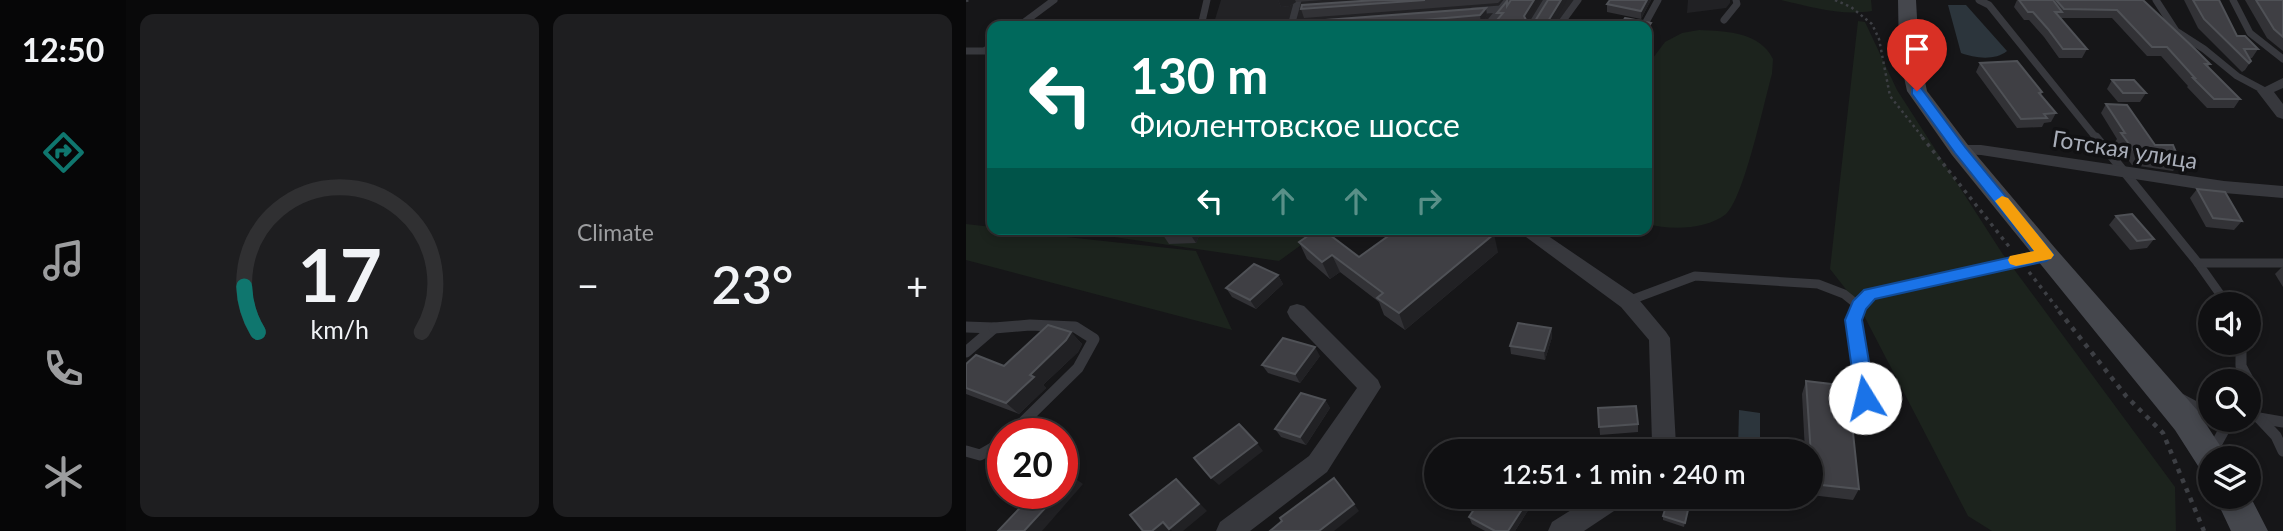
<!DOCTYPE html>
<meta charset="utf-8">
<style>
:root{--surface:#101012;--page:#1e1e20;--text:#f1f3f6;--muted:#9c9d9f;--line:#303032;--accent:#0f766e}
body{margin:0;font-family:Lato,sans-serif;background:var(--page);color:var(--text);height:100vh;display:flex;flex-direction:column;font-size:26px;white-space:nowrap}
*{box-sizing:border-box;margin:0}
p{font-size:23px;color:var(--muted)}
.icon{flex:none;width:38px;height:38px;fill:none;stroke:currentColor;stroke-width:2;stroke-linecap:round;stroke-linejoin:round}
.map{position:relative;flex:1;overflow:hidden}
.panel{display:flex;flex-direction:column;gap:14px;padding:14px;background:#09090a;width:840px}
.panel>*{flex:none}
.guide{position:absolute;left:21px;top:21px;width:665px;height:214px;border-radius:14px;box-shadow:0 4px 10px #0003,0 0 0 2px var(--line);background:#00695c;color:#fff;overflow:hidden}
.tools{position:absolute;left:1232px;top:292px;display:grid;gap:14px}
.tools a{display:grid;place-items:center;width:63px;height:63px;border-radius:50%;background:var(--surface);box-shadow:0 4px 10px #0003,0 0 0 2px var(--line);font-size:35px}
.speed{position:absolute;left:21px;top:418px;display:flex;gap:14px;font-size:35px;font-weight:700;text-align:center}
.speed>*{display:grid;place-content:center;width:91px;height:91px;border-radius:50%;background:var(--surface);box-shadow:0 4px 10px #0003,0 0 0 2px var(--line);line-height:1}
.speed .limit{border:10px solid #d22;background:#fff;color:#111}
.pin{position:absolute;display:grid;place-items:center;width:60px;height:60px;color:#fff;margin:-72px -30px;border-radius:50% 50% 50% 0;rotate:-45deg;box-shadow:0 0 7px #0007}
.pin .icon{rotate:45deg}
.me{position:absolute;width:77px;margin:-38px;rotate:351deg;stroke-linejoin:round;filter:drop-shadow(0 0 5px #0008)}
.turn{display:flex;align-items:center;gap:24px;height:147px;padding:0 28px;font-size:32px}
.turn .icon{width:91px;height:91px;stroke-width:2.5}
.turn b{display:block;font-size:49px;line-height:60px}
.lanes{display:flex;align-items:center;height:66px;padding:0 28px;background:#0003;justify-content:center;gap:35px;direction:ltr}
.lanes .off{opacity:.35}
.big{font-size:52px;font-weight:600;line-height:1.1}
.panel .card{flex:1;display:flex;flex-direction:column;justify-content:center;gap:10px;min-width:0;padding:0 24px;border-radius:14px;background:var(--page)}
.panel .dial{align-items:center;gap:0}
.dial svg{height:182px;overflow:visible;fill:none;stroke:var(--line);stroke-width:7;stroke-linecap:round;text-anchor:middle}
.dial text{fill:var(--text);stroke:none}
.heat{display:flex;justify-content:space-between;align-items:center;font-size:38px;direction:ltr}
.panel .tiles{flex:1;display:grid;gap:14px;grid-template-columns:repeat(2,1fr)}
.trip{position:absolute;left:458px;top:439px;width:399px;height:70px;border-radius:35px;background:var(--surface);box-shadow:0 4px 10px #0003,0 0 0 2px var(--line);font-weight:600;line-height:70px;text-align:center}
main{display:flex;flex:1;min-height:0}
.menu{display:flex;flex-direction:column;width:126px;justify-content:space-around;align-items:center;background:#060607;color:var(--muted)}
.menu .icon{width:49px;height:49px}
.menu .on{color:var(--accent)}
.menu b{font-size:32px;color:var(--text)}
.map>svg:first-child{display:block}
.built{fill:#222225}
.green{fill:#1c231d}
.water{fill:#2c353c}
.lines{fill:none;stroke-linecap:round;stroke-linejoin:round}
.path-far2{stroke:#3d3f44;stroke-width:2.5;stroke-dasharray:2.5 3.5;stroke-linecap:butt}
.path-far1{stroke:#3d3f44;stroke-width:3.5;stroke-dasharray:3.5 5;stroke-linecap:butt}
.path{stroke:#3d3f44;stroke-width:4.5;stroke-dasharray:4.5 6;stroke-linecap:butt}
.lane-far2{stroke:#37383d;stroke-width:7}
.lane-far1{stroke:#37383d;stroke-width:9}
.lane{stroke:#37383d;stroke-width:11}
.street{fill:#37383d;fill-rule:evenodd}
.secondary{fill:#45474d;fill-rule:evenodd}
.wall{fill:#323236}
.shaded-wall{fill:#212124}
.building{fill:#3f3f44;stroke:#4f5156;stroke-width:2}
.route{fill:#1a73e8;stroke:#114b97;stroke-width:2}
.slow{fill:#f59e0b}
.labels{text-anchor:middle;dominant-baseline:central;stroke-width:7;stroke-linejoin:round;paint-order:stroke}
.street-label{font-size:23px;fill:#a8adb8;stroke:#111113}
</style>
<main>
<nav class="menu">
<b>12:50</b>
<svg class="icon on" aria-label="directions" viewBox="0 0 24 24"><path d="M12 3l9 9-9 9-9-9zM9 14v-3h6M13 9l2 2-2 2"/></svg>
<svg class="icon" aria-label="music" viewBox="0 0 24 24"><path d="M9 18V5l10-2v13"/><circle cx="6" cy="18" r="3"/><circle cx="16" cy="16" r="3"/></svg>
<svg class="icon" aria-label="phone" viewBox="0 0 24 24"><path d="M5 4h4l2 5-3 2q2 4 5 5l2-3 5 2v4C11 20 4 13 5 4z"/></svg>
<svg class="icon" aria-label="climate" viewBox="0 0 24 24"><path d="M12 3v18M4 7l16 10M4 17L20 7"/></svg>
</nav>
<section class="panel">
<div class="tiles">
<div class="card dial"><svg viewBox="0 0 100 80">
<path d="M14 69A42 42 0 1 1 86 69"/>
<path d="M14 69A42 42 0 0 1 8 49" stroke="#0f766e"/>
<text x="50" y="56" font-size="32" font-weight="700">17</text>
<text x="50" y="72" font-size="11">km/h</text>
</svg></div>
<div class="card"><p>Climate</p>
<div class="heat"><a>−</a><b class="big">23°</b><a>+</a></div>
</div>
</div>
</section>
<div class="map">
<svg width="1317" height="531" viewBox="0 0 1317 531">
<rect width="100%" height="100%" fill="#161618"/>
<!-- built -->
<path class="built" d="M255,0H613L597,26H247Z"/>
<!-- green -->
<g class="green">
<path d="M815,0H905L906,11C874,16 846,7 815,0Z"/>
<path d="M892,21L899,22L931,90L1036,253L1209,487L1210,531H1026L1002,516L893,306L864,269Z"/>
<path d="M733,30C760,31 794,32 807,59L806,74C798,102 778,198 760,214C740,230 704,230 681,224V66L699,42L716,33Z"/>
<path d="M0,224L26,227V229L230,251L266,330L0,260Z"/>
<path d="M93,229H357L313,261Z"/>
</g>
<!-- water -->
<g class="water">
<path d="M982,5H1000L1041,51C1029,61 1008,58 995,53Z"/>
<path d="M773,410L794,413V451H772Z"/>
</g>
<g class="lines">
<!-- path-far2 -->
<g class="path-far2">
<path d="M869,0L885,7L906,24L913,39L924,96L958,139"/>
<path d="M0,1L4,0"/>
</g>
<!-- path-far1 -->
<g class="path-far1">
<path d="M956,137L1045,249"/>
<path d="M1063,272L1095,313"/>
</g>
<!-- path -->
<path class="path" d="M1093,311L1160,396L1197,433L1238,531"/>
<!-- lane-far2 -->
<g class="lane-far2">
<path d="M1013,0L1023,5L1131,139"/>
<path d="M1190,0L1210,31L1238,49L1271,76L1299,91"/>
<path d="M1267,0L1284,33L1317,59"/>
<path d="M507,11L535,9"/>
<path d="M758,20L771,4L770,0"/>
<path d="M680,22L692,0"/>
<path d="M325,25L346,23"/>
<path d="M53,26L88,0"/>
<path d="M235,26L241,0"/>
<path d="M325,26L332,0"/>
<path d="M521,26L542,0"/>
<path d="M565,26L581,0"/>
<path d="M593,26L612,0"/>
<path d="M0,51H18L26,47"/>
</g>
<!-- lane-far1 -->
<g class="lane-far1">
<path d="M1130,137L1232,263L1261,304"/>
<path d="M1232,263H1317"/>
<path d="M662,301L729,276L852,284L878,294L893,306"/>
<path d="M890,313L904,294L1079,255"/>
</g>
<!-- lane -->
<g class="lane">
<path d="M891,311L887,320L899,398"/>
<path d="M0,327L28,328L0,352"/>
<path d="M28,328L64,325L109,327L128,339L112,368L45,434"/>
<path d="M1275,343V366L1290,394L1283,406V417"/>
<path d="M1215,399L1230,407L1244,409"/>
<path d="M1293,418L1317,422"/>
<path d="M1294,419L1310,436L1317,451"/>
<path d="M0,451L14,455L37,442"/>
<path d="M1246,452L1258,430L1277,420"/>
</g>
<!-- street -->
<g class="street">
<path d="M1317,78V88L1308,92L1317,104V119L1311,117L1291,91Z"/>
<path d="M994,145H1015L1258,181L1317,186V198L1258,193L1015,155L988,154L986,150Z"/>
<path d="M549,229H572L669,295L700,332L704,338L710,445L707,452H682L686,443L683,340L655,307Z"/>
<path d="M331,304L338,306L412,380L415,387L361,472L284,531H250L254,522L343,456L391,388L324,318L321,312L324,306Z"/>
<path d="M626,497H660L657,505L618,531H582L586,522Z"/>
</g>
<!-- secondary -->
<g class="secondary">
<path d="M932,0H950L953,54L961,91L1002,145L1089,248L1231,410L1262,458H1244V472L1234,469L1209,430L986,155L941,91L933,54Z"/>
<path d="M1283,494L1302,531H1265L1249,497H1283Z"/>
</g>
</g>
<!-- wall -->
<g class="wall">
<path d="M312,0H357L330,2L324,6L315,7Z"/>
<path d="M410,0H535L532,3L338,18L335,9Z"/>
<path d="M644,0H685L675,19L641,12V4Z"/>
<path d="M1051,0H1177L1244,64L1242,67L1274,99L1268,108H1241L1221,87L1222,86L1195,56H1181L1146,18H1095L1121,49L1116,58H1093L1078,37L1063,20H1058L1048,7Z"/>
<path d="M1218,0H1253L1271,36L1292,49L1286,58H1284L1285,61L1279,70L1276,72L1232,28Z"/>
<path d="M1279,0H1317V51L1301,38Z"/>
<path d="M520,8L521,16L515,24L488,26H332Z"/>
<path d="M1014,63L1076,92L1075,95L1090,113L1085,122L1078,123L1076,127L1051,128L1010,72Z"/>
<path d="M1146,80L1180,93L1174,102H1152L1141,89Z"/>
<path d="M1140,104L1189,145L1214,162L1207,171L1166,165L1149,142L1151,139L1135,113Z"/>
<path d="M1231,189L1276,221L1268,230L1240,227L1224,198Z"/>
<path d="M1150,216L1188,239L1181,248L1164,250L1143,225Z"/>
<path d="M236,229L230,243L203,244L197,235Z"/>
<path d="M333,242L393,257L532,252L439,330L418,315L413,302L374,272L364,279L341,259Z"/>
<path d="M1317,266V287L1309,274Z"/>
<path d="M312,275L317,284L290,309L266,297L260,288Z"/>
<path d="M585,328L586,337L579,360L545,354L544,346Z"/>
<path d="M105,332L116,344L112,352L77,385L80,388L53,414L0,394V364L38,366Z"/>
<path d="M354,356L334,383L302,373L296,365Z"/>
<path d="M840,381L893,489L887,500L845,495V452H839L836,394Z"/>
<path d="M359,400L364,408L340,445L315,437L309,429Z"/>
<path d="M632,408L672,424V432L634,435Z"/>
<path d="M564,497L566,504L549,531H519L506,524L503,517Z"/>
<path d="M722,510L718,527L697,520V516Z"/>
</g>
<!-- shaded-wall -->
<g class="shaded-wall">
<path d="M312,0H329L330,2L324,6L315,7Z"/>
<path d="M568,0H574L559,25L558,16Z"/>
<path d="M595,0H601L586,26H579Z"/>
<path d="M681,0H685L675,19V11Z"/>
<path d="M722,0H764V3L760,8L721,13Z"/>
<path d="M520,8L521,16L515,24L514,15Z"/>
<path d="M685,23V31L681,38V29Z"/>
<path d="M226,229H236L230,243L224,234Z"/>
<path d="M528,234L532,252L439,330L433,313Z"/>
<path d="M366,255L374,272L364,279L356,262Z"/>
<path d="M312,275L317,284L290,309L284,300Z"/>
<path d="M585,328L586,337L579,360L578,351Z"/>
<path d="M105,332L116,344L112,352L77,385L80,388L53,414L40,403L64,375Z"/>
<path d="M349,347L354,356L334,383L329,374Z"/>
<path d="M359,400L364,408L340,445L334,437Z"/>
<path d="M291,443L297,451L253,485L245,478Z"/>
<path d="M107,477L117,484L76,531H58L92,494H96V489Z"/>
<path d="M210,479L241,511L217,531H206L205,530L203,531H186L197,522Z"/>
<path d="M564,497L566,504L549,531H542Z"/>
<path d="M388,504L393,511L368,531H353Z"/>
</g>
<!-- building -->
<g class="building">
<path d="M410,0H459L335,9L336,5Z"/>
<path d="M545,0H568L558,16L561,22L569,21L582,0H595L579,26H526L537,13H531L541,1V6Z"/>
<path d="M644,0H681L675,11L641,4Z"/>
<path d="M1053,0H1087L1096,12H1089L1121,49H1097L1082,29L1067,12H1062Z"/>
<path d="M1090,0H1177L1229,49L1244,64H1239L1274,99H1248L1227,78H1229L1201,47H1186L1151,10L1098,9Z"/>
<path d="M1227,0H1253L1271,36H1279L1292,49H1278L1285,61L1283,63L1238,19Z"/>
<path d="M1290,0H1317V37L1308,29Z"/>
<path d="M520,8L514,15L388,26H332L333,22Z"/>
<path d="M659,18L685,23L681,29V26H654Z"/>
<path d="M1051,61L1076,92L1073,93L1090,113L1078,114L1081,118L1055,119L1014,63Z"/>
<path d="M1146,80H1168L1180,93H1157Z"/>
<path d="M1140,104L1161,105L1189,145H1207L1214,162L1172,156L1155,133H1159Z"/>
<path d="M1231,189L1259,192L1276,221L1247,218Z"/>
<path d="M1166,214L1188,239L1171,241L1150,216Z"/>
<path d="M200,229H226L224,234L197,235Z"/>
<path d="M352,229H356L393,257L432,229H520L528,234L433,313L411,298L417,293L366,255L356,262L333,242Z"/>
<path d="M288,264L312,275L284,300L260,288Z"/>
<path d="M552,323L585,328L578,351L544,346Z"/>
<path d="M82,325L105,332L100,340L64,375L68,377L40,403L0,388V364L10,355L38,366Z"/>
<path d="M317,338L349,347L329,374L296,365Z"/>
<path d="M840,381L882,386L893,489L847,484Z"/>
<path d="M335,393L359,400L334,437L309,429Z"/>
<path d="M670,406L672,424L633,427L632,408Z"/>
<path d="M273,424L291,443L245,478L228,458Z"/>
<path d="M96,472L107,477L96,489Z"/>
<path d="M368,478L388,504L353,531H304L316,521L314,518Z"/>
<path d="M210,479L233,504L203,529L197,522L186,531H177L164,515Z"/>
<path d="M67,494H92L58,531H32Z"/>
<path d="M516,497H564L542,531H529L503,517Z"/>
<path d="M701,503L722,510L719,523L697,516Z"/>
</g>
<!-- route -->
<path class="route" d="M951,87L955,88L999,147L1088,255L1080,261L909,299L900,309L896,320L909,398L906,403L899,406L893,403L890,398L879,320L887,301L898,290L1068,252L989,153L946,94V88Z"/>
<!-- slow -->
<path class="slow" d="M1036,196L1042,198L1085,251L1088,255L1085,259L1050,266L1044,264L1042,260L1044,256L1068,251L1029,201Z"/>
<g class="labels">
<!-- street labels -->
<g class="street-label">
<text transform="translate(1159 149) rotate(9)">Готская улица</text>
</g>
</g>
</svg>
<div class="tools">
<a><svg class="icon" aria-label="sound" viewBox="0 0 24 24"><path d="M4 9h4l5-4v14l-5-4H4zM17 9q2 3 0 6"/></svg></a>
<a><svg class="icon" aria-label="search" viewBox="0 0 24 24"><circle cx="10" cy="10" r="6"/><path d="M15 15l6 6"/></svg></a>
<a><svg class="icon" aria-label="layers" viewBox="0 0 24 24"><path d="M12 4l9 5-9 5-9-5zM3 14l9 5 9-5"/></svg></a>
</div>
<div class="speed"><div class="limit">20</div></div>
<div class="pin" style="left:951px;top:91px;background:#d93025"><svg class="icon" aria-label="arrive" viewBox="0 0 24 24"><path d="M6 21V4h12l-3 4 3 4H6"/></svg></div>
<svg class="me" style="left:899px;top:398px" viewBox="-20 -20 40 40"><circle r="19" fill="#fff"/><path d="M0-13L10 11 0 6-10 11z" fill="#1a73e8"/></svg>
<div class="trip">12:51 · 1 min · 240 m</div>
<div class="guide">
<div class="turn"><svg class="icon" aria-label="left" viewBox="0 0 24 24"><path d="M17 20v-9H6M10 6l-5 5 5 5"/></svg><div><b>130 m</b>Фиолентовское шоссе</div></div>
<div class="lanes"><svg class="icon" aria-label="left" viewBox="0 0 24 24"><path d="M17 20v-9H6M10 6l-5 5 5 5"/></svg><svg class="icon off" aria-label="ahead" viewBox="0 0 24 24"><path d="M12 20V5M6 11l6-6 6 6"/></svg><svg class="icon off" aria-label="ahead" viewBox="0 0 24 24"><path d="M12 20V5M6 11l6-6 6 6"/></svg><svg class="icon off" aria-label="right" viewBox="0 0 24 24"><path d="M7 20v-9h11M14 6l5 5-5 5"/></svg></div>
</div>
</div>
</main>
